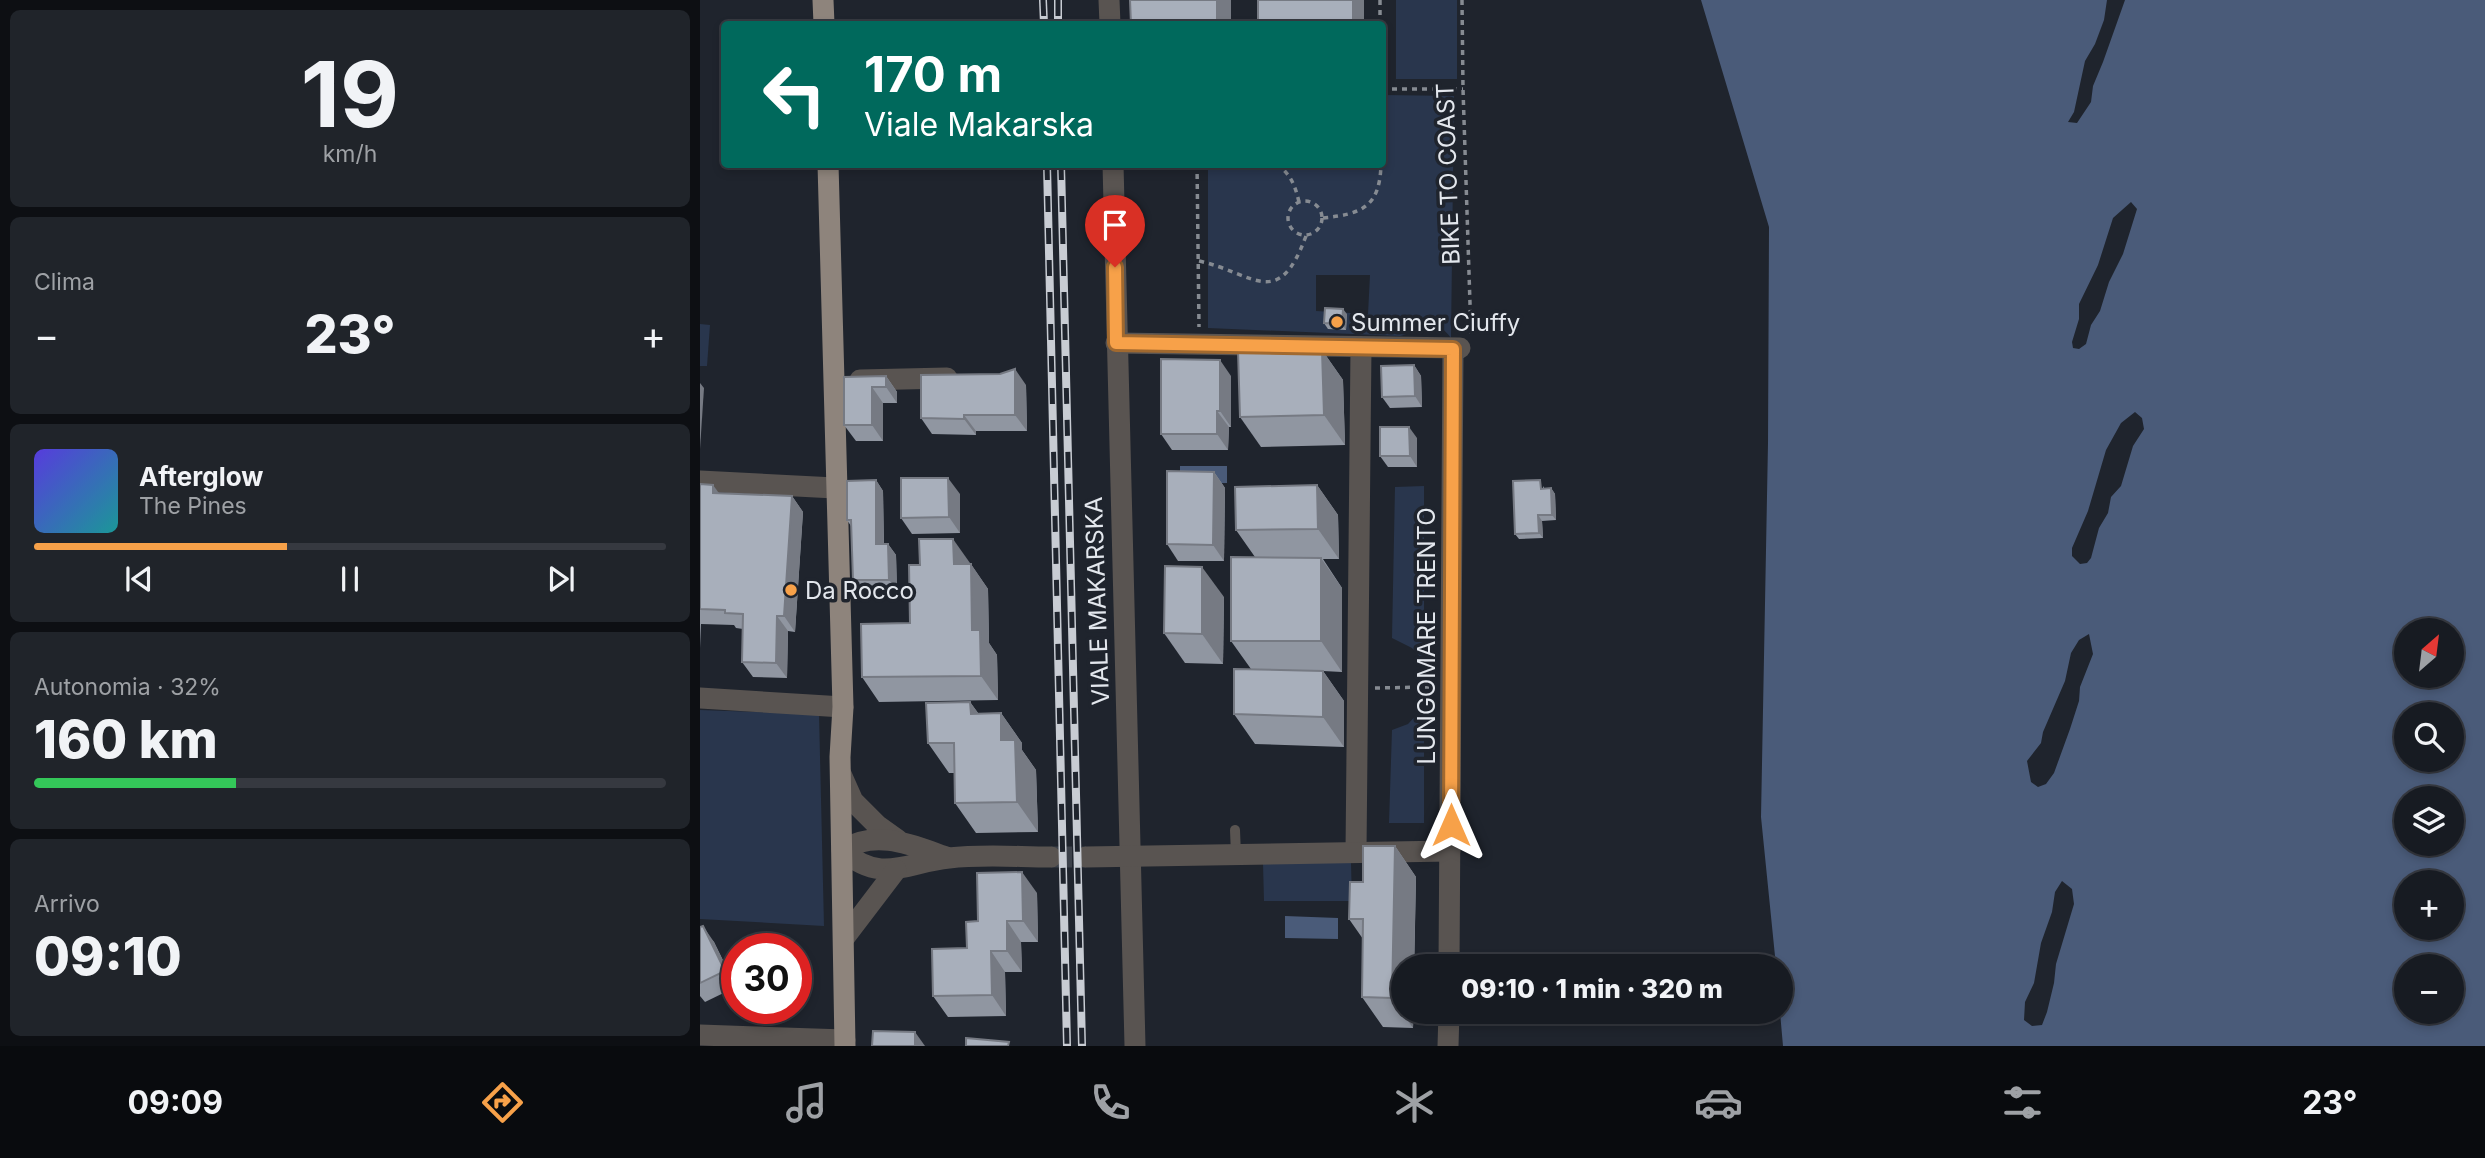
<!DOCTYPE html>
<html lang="it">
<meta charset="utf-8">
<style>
:root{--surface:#171b22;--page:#20242a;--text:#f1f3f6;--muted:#9ea1a5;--line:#363940;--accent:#f7a149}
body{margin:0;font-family:Inter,sans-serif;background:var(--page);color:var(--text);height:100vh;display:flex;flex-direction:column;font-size:26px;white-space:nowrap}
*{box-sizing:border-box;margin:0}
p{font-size:23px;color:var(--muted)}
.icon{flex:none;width:38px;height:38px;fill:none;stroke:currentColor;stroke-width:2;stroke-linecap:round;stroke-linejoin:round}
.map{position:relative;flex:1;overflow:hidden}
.drawer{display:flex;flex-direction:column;gap:10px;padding:10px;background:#0d0f13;width:700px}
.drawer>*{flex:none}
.guide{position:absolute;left:21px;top:21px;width:665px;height:147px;border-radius:7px;box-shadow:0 4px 10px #0003,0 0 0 2px var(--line);background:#00695c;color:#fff;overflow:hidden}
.needle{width:46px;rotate:28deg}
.buttons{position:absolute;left:1694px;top:618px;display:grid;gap:14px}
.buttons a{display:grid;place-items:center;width:70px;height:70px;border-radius:50%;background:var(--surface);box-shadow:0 4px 10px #0003,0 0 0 2px var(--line);font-size:35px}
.speed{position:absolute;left:21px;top:933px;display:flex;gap:14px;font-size:35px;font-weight:700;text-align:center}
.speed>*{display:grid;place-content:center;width:91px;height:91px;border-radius:50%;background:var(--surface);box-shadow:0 4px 10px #0003,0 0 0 2px var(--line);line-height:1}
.speed .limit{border:10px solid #d22;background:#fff;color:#111}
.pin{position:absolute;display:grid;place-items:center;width:60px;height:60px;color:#fff;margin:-72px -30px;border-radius:50% 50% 50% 0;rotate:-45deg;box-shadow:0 0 7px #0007}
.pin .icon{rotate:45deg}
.me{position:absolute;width:77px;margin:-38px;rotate:0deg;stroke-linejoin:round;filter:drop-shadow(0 0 5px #0008)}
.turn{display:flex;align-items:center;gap:24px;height:147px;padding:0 28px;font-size:32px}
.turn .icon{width:91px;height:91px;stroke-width:2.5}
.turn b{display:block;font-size:49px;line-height:60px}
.big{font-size:52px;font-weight:800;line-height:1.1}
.drawer .widget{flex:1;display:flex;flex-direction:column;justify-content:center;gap:10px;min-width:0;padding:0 24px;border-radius:10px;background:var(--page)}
.drawer .dial{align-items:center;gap:0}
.dial b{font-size:91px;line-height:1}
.song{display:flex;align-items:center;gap:21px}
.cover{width:84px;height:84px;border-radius:10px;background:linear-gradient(135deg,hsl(250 70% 55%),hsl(180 70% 35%))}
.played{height:7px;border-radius:4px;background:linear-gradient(90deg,var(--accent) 40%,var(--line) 40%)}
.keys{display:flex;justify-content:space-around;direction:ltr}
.heat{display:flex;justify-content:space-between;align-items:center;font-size:38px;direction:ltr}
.charge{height:10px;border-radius:5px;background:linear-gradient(90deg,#34c759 32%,var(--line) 0)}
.trip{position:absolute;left:691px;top:954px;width:402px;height:70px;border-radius:35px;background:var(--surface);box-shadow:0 4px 10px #0003,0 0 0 2px var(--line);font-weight:800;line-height:70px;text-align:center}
.tab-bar{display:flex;height:112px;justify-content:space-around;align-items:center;background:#090b0e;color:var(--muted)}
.tab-bar .icon{width:49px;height:49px}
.tab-bar .active{color:var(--accent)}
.tab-bar b{font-size:32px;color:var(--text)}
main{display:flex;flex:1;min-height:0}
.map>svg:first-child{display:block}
.green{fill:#29364d;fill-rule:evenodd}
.water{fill:#4a5b79;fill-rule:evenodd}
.pier{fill:#1f242d}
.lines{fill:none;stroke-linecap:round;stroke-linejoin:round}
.street-tunnel{stroke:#3c414a;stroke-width:21;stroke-dasharray:21 10;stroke-linecap:butt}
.path{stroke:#868b92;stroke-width:3.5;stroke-dasharray:5 5;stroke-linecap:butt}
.lane{stroke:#595451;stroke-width:10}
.street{stroke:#595451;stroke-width:21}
.primary{stroke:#8e847c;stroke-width:21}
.rail-casing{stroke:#c8ccd3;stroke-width:8}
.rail{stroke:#1f242d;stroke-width:5;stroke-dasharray:16;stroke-linecap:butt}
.wall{fill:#9096a1}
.shaded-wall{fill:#767a83}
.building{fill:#a8afbb;stroke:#767a83;stroke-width:2}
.route-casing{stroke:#a1692f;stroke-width:18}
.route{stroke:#f7a149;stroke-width:12}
.poi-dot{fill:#f7a149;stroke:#1f242d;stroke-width:2.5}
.labels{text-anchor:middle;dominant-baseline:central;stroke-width:7;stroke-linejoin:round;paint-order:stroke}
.street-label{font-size:24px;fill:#e3e7ed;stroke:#1f242d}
.poi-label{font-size:24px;fill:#e3e7ed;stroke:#1f242d;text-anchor:start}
</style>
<main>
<section class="drawer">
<div class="widget dial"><b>19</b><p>km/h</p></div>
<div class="widget"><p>Clima</p>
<div class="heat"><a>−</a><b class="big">23°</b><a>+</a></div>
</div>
<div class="widget">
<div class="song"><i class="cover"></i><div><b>Afterglow</b><p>The Pines</p></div></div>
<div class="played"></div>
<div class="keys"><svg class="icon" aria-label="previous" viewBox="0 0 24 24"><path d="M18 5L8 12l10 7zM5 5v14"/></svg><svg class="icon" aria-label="pause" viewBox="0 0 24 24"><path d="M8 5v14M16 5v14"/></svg><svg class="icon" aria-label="next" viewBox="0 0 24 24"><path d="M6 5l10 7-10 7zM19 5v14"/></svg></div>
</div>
<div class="widget"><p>Autonomia · 32%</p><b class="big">160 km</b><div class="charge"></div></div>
<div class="widget"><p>Arrivo</p><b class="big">09:10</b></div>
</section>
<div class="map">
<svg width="1785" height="1046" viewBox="0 0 1785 1046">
<rect width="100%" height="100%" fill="#1f242d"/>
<!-- green -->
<g class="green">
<rect x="696" y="0" width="61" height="79"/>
<path d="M683,95L754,96L751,338C731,311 720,332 700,336L508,328V165L682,164ZM616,275H670L668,314L616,311Z"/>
<path d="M0,324L10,325L7,366H0Z"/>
<path d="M724,486V661L712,648L692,638L695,487Z"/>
<path d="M724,707V823H689L692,730L708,724Z"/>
<path d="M0,710L119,714L124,926L0,919Z"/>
<path d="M563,863H651L652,901H564Z"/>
</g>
<!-- water -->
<g class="water">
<path d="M1001,0H1785V1046H1083L1080,1012L1082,966H1076L1061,817L1068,443L1069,227ZM1706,630H1752V676H1706ZM1706,714H1752V760H1706ZM1706,798H1752V844H1706ZM1706,882H1752V928H1706ZM1706,966H1752V1012H1706Z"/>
<path d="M480,466H527V483L480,484Z"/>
<path d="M585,916L638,918V939L585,938Z"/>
</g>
<!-- pier -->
<g class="pier">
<path d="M1407,0H1425L1403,62L1393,86L1391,102L1377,123L1368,122L1374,112L1385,61L1395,44L1404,20Z"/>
<path d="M1431,202L1437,209L1423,254L1409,282L1400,311L1391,325L1386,344L1379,349L1373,348L1372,342L1379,319V304L1398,265L1413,218Z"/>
<path d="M1435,412L1442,418L1444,429L1433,446L1421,486L1411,497L1408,513L1399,528L1391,558L1387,563L1380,564L1372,556V548L1388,511L1406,450L1421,423Z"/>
<path d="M1389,634L1393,654L1380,687L1379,701L1370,729L1354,773L1346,784L1338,787L1331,782L1327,761L1341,743L1343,732L1365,681L1371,653L1379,640Z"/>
<path d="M1362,881L1372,889L1374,904L1356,964L1354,983L1347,1012L1342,1025L1332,1026L1324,1020L1325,1002L1334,983L1341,943L1352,912L1355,892Z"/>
</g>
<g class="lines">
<!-- street-tunnel -->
<path class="street-tunnel" d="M351,857H386"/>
<!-- path -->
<g class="path">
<path d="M680,0V24"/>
<path d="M762,0L763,89L771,334"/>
<path d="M682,89H763"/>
<path d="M497,164L499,327"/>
<path d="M577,164C591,175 595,185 599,202"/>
<path d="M498,167L516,164"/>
<circle cx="605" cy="218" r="17"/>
<path d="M623,218C662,214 680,207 681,164"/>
<path d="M499,261C554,273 578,312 606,236"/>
<path d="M675,688L729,687"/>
</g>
<!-- lane -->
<path class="lane" d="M535,830L536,855"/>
<!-- street -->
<g class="street">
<path d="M409,0L410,24"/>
<path d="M413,164L435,1046"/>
<path d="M416,343L760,348"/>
<path d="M160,380L247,378"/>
<path d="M0,481L135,488"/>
<path d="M0,698L143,707"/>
<path d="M141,774L153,801L177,825L198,840"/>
<path d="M656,852L661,347"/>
<path d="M386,857L750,851"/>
<path d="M249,858C214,846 177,828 142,850C181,885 207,862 249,858C282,854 318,857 351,857"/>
<path d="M145,937L196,870"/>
<path d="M749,966L753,349"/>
<path d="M0,1035L145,1040"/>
<path d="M748,1046L749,1012"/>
</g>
<!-- primary -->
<g class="primary">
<path d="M123,0L124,24"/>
<path d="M128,164L143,707L140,757L145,1046"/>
</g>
<!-- rail casing -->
<g class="rail-casing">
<g id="rail">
<path d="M343,0L344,24"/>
<path d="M358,0V24"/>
<path d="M347,164L367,1046"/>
<path d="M361,164L382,1046"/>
</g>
</g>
<!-- rail -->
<use href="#rail" class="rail"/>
</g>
<!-- wall -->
<g class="wall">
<path d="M647,314L646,330L628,329L624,323Z"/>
<path d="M622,350L643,380L645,445L561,447L540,417Z"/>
<path d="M714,365L721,376L722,407L690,408L682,397Z"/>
<path d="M186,376L197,392V403H183V441H156L144,425V377Z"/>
<path d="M531,376V427H529L528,450H472L461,434Z"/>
<path d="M326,385L327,431H276V435L232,434L221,418Z"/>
<path d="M717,438V467H688L680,456Z"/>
<path d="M514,472L525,488L524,561H478L467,544Z"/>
<path d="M176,480L183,491L184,544H188L196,555L197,590L160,591L153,580L151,526L147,520Z"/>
<path d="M0,484L19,493L92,496L103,512L95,632L88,631L87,678L53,677L42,662L43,629L36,628L34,625L1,624L0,648Z"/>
<path d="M617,485L638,515L639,559H623L642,588V672L623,671L644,701V747L555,744L534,714L551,669L531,641L555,557L536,530Z"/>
<path d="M844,486V489L851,488L855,494L856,520L842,521L843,538L819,539L815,534Z"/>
<path d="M260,494V533L212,534L201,518Z"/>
<path d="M270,563L288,589L289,643L297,655L298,700L179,702L162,677L210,623Z"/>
<path d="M524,597L523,664L485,663L464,633Z"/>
<path d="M270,702L278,713H301L322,743V750L336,770L338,832L276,833L255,803L254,773H249L228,743Z"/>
<path d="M695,846L716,877L713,1028L683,1027L662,997L663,939L649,919Z"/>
<path d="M337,893L338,942H321L322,972H305L306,1016L248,1017L233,996L267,948L278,921Z"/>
<path d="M0,927L14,942L36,987L5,1002L0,996Z"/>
</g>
<!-- shaded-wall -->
<g class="shaded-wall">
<rect x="517" y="0" width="14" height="24"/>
<rect x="653" y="0" width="11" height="24"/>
<path d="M643,309L647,314L646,330L642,324Z"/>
<path d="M622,350L643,380L645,445L624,415Z"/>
<path d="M520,360L531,376V427L520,411Z"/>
<path d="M714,365L721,376L722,407L715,396Z"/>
<path d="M315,369L326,385L327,431L315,415Z"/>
<path d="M186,376L197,392V403L186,387Z"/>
<path d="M0,383L4,388L0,449Z"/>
<path d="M172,387L183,403V441L172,425Z"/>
<path d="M517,411L529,427L528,450L517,434Z"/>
<path d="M264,415L276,431V435L264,419Z"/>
<path d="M709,427L717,438V467L710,456Z"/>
<path d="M514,472L525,488L524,561L513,545Z"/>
<path d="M248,478L260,494V533L249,517Z"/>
<path d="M176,480L183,491L184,555L176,544Z"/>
<path d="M13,485L24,500L13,493Z"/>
<path d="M617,485L638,515L639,559L618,529Z"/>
<path d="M851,488L855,494L856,520L852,515Z"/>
<path d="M92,496L103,512L95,632L84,616Z"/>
<path d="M838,515L842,521L843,538L839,533Z"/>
<path d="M253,539L270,563L271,589L254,564Z"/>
<path d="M188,544L196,555L197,590L189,580Z"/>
<path d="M621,558L642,588V672L621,641Z"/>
<path d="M271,564L288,589L289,643L297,655L298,700L281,676L272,630Z"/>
<path d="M502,567L524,597L523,664L502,634Z"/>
<path d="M77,616L88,631L87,678L76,663Z"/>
<path d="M623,671L644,701V747L623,717Z"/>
<path d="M270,702L292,732L271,714Z"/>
<path d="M301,713L322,743V750L336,770L338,832L317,802L301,740Z"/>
<path d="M695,846L716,877L714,966H704V1012H714L713,1028L692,998Z"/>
<path d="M322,872L337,893L338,942L323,921Z"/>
<path d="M307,921L321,942L322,972L307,951Z"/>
<path d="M3,926L14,942L36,987L25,971Z"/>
<path d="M291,951L305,972L306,1016L292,995Z"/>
<path d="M215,1032L225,1046H215Z"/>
</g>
<!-- building -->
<g class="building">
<path d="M430,0H517V24H431Z"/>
<rect x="558" y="0" width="95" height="24"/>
<path d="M625,308L643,309L642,324L624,323Z"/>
<path d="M622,350L624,415L540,417L538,351Z"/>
<path d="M461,359L520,360V411H517V434H461Z"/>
<path d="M714,365L715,396L682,397L681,366Z"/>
<path d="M315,369V415H264V419L221,418V375L300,374Z"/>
<path d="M186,376V387H172V425H144V377Z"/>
<path d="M680,427H709L710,456H680Z"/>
<path d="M467,471L514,472L513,545L467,544Z"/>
<path d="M201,478H248L249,517L201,518Z"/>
<path d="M176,480V544H188L189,580H153L151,520H147V481Z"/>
<path d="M840,480L841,489L851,488L852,515H838L839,533L815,534L813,481Z"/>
<path d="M0,484L13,485V493L92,496L84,616H77L76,663L42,662L43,614L25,613V610L0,609Z"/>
<path d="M617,485L618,529L536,530L535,487Z"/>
<path d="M219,539H253L254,564H271L272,630H280L281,676L162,677L161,624L210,623L209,565H220Z"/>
<path d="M531,557L621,558V641H531Z"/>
<path d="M465,566L502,567V634L464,633Z"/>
<path d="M534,669L623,671V717L534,714Z"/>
<path d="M270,702L271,714L301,713V740H315L317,802L255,803L254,743H228L226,703Z"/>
<path d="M663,846H695L692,998L662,997L663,919H649L650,882H663Z"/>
<path d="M322,872L323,921H307V951H291L292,995L233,996L232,949L267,948L266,922L278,921L277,873Z"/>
<path d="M3,926L25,971L0,983V927Z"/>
<path d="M173,1031L215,1032V1046H172Z"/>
<path d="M266,1038L309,1042L308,1046H266Z"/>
</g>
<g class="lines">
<!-- route casing -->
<g class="route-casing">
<path id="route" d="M415,267L416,343L753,349L751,825"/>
</g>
<!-- route -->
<use href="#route" class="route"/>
</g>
<!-- markers -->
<g class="poi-dot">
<circle cx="637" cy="322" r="7"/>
<circle cx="91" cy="590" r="7"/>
</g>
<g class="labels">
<!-- street labels -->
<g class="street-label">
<text transform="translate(748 174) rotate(-92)">BIKE TO COAST</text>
<text transform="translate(397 601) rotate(-92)">VIALE MAKARSKA</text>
<text transform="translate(726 636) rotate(-90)">LUNGOMARE TRENTO</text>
</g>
<!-- poi labels -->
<g class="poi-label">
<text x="651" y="322">Summer Ciuffy</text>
<text x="105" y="590">Da Rocco</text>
</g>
</g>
</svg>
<div class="buttons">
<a><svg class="needle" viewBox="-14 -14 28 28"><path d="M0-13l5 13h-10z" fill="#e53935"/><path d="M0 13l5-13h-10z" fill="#9ea1a5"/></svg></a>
<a><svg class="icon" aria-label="search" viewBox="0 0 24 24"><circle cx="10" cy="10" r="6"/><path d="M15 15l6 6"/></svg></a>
<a><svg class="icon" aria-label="layers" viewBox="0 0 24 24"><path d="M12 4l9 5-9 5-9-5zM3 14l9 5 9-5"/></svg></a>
<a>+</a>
<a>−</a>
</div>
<div class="speed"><div class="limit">30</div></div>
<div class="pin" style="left:415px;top:267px;background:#d93025"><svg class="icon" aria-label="arrive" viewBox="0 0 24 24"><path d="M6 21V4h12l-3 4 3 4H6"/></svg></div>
<svg class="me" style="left:751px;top:825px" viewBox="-20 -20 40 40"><path d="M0-17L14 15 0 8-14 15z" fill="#f7a149" stroke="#fff" stroke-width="4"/></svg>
<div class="trip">09:10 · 1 min · 320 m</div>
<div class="guide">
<div class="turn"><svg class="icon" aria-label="left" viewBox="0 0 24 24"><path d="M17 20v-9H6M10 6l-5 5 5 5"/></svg><div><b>170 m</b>Viale Makarska</div></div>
</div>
</div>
</main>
<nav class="tab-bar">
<b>09:09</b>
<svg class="icon active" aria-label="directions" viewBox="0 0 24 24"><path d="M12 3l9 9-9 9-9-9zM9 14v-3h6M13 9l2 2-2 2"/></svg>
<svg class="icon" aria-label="music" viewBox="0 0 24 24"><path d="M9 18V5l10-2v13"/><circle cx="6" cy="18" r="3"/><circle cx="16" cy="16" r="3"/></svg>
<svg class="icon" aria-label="phone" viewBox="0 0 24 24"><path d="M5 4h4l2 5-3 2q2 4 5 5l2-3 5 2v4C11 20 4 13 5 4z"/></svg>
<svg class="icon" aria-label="climate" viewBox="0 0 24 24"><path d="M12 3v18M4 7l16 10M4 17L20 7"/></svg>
<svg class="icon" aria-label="car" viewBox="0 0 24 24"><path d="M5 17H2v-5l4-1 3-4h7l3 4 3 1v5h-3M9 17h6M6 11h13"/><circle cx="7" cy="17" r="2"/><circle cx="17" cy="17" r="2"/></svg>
<svg class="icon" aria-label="filters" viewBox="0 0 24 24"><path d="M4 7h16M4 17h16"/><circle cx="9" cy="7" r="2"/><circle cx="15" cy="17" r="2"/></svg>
<b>23°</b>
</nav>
